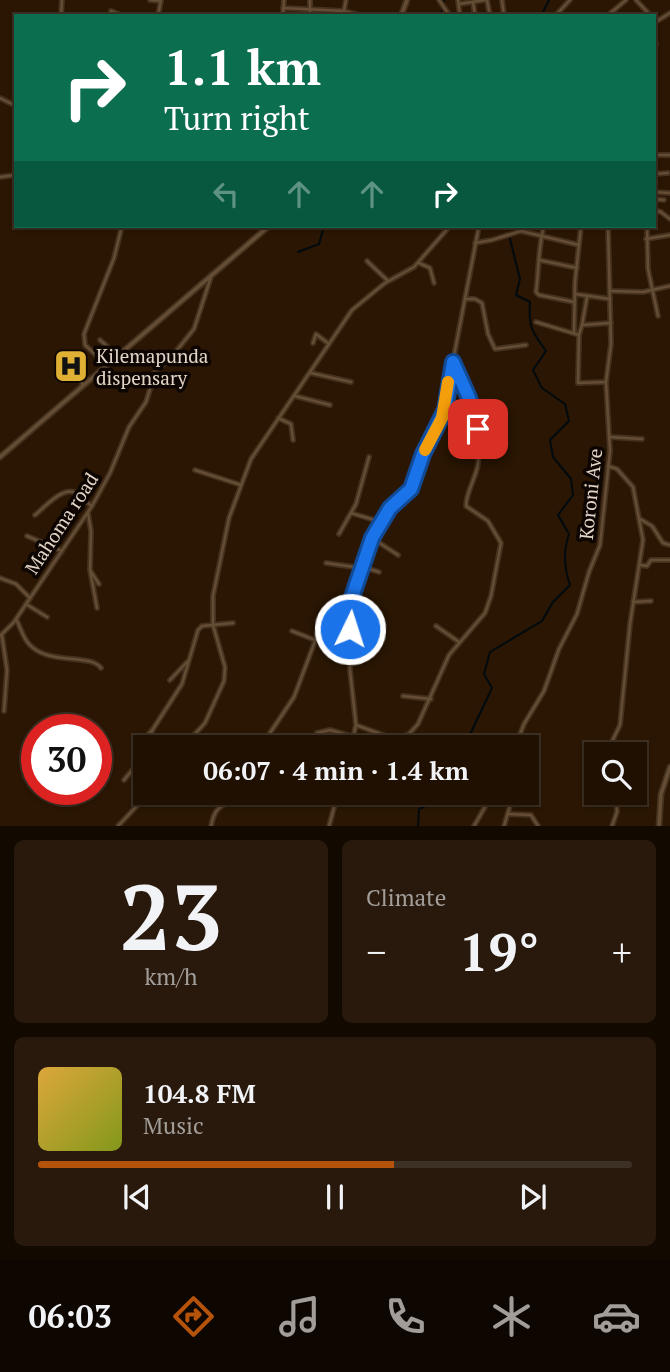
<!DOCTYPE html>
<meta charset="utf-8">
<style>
:root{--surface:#201002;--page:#28190c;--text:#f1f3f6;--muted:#a29d99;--line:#3d3024;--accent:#b45309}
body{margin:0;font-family:"PT Serif",serif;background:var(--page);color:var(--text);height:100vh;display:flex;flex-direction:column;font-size:26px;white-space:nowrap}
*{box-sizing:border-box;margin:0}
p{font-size:23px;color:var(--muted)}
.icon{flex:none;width:38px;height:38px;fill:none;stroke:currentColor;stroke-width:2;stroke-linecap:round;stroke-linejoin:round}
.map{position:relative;height:826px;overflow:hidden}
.sheet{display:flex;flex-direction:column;gap:14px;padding:14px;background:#120901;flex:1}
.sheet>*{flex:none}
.guide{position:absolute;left:14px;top:14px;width:642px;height:214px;border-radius:0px;box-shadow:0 2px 5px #0004,0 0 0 2px var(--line);background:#0b6e4f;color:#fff;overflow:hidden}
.controls{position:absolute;left:584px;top:742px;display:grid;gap:14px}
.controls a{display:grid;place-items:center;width:63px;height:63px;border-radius:0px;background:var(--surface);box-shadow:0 2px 5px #0004,0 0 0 2px var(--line);font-size:35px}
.speed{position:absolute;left:21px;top:714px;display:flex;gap:14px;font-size:35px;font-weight:700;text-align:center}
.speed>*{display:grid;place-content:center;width:91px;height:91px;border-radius:50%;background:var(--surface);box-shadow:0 2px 5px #0004,0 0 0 2px var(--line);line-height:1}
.speed .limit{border:10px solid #d22;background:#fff;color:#111}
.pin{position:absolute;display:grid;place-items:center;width:60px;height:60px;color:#fff;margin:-30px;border-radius:14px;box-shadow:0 4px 10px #0006}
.me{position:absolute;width:77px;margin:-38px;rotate:4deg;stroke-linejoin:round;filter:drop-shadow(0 0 5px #0008)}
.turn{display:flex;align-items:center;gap:24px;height:147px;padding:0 35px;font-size:32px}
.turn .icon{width:91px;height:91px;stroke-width:2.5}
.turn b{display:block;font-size:49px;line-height:60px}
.lanes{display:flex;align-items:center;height:66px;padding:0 35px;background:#0003;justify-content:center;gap:35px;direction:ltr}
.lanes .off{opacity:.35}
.big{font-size:52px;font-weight:700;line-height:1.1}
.sheet .widget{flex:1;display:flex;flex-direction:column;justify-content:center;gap:10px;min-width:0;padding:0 24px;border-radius:10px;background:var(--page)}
.sheet .dial{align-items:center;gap:0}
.dial b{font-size:91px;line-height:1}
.song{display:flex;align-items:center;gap:21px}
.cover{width:84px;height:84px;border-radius:10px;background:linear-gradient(135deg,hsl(40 70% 55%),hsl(70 70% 35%))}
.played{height:7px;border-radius:4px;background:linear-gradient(90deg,var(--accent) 60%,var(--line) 60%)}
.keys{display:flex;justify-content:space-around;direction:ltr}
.heat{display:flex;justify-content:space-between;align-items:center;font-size:38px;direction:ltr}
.sheet .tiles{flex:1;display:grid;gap:14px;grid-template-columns:1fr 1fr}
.widget:last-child{grid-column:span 2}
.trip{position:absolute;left:133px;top:735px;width:406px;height:70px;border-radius:0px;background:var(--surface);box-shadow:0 2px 5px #0004,0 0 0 2px var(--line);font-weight:700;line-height:70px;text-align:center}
.menu{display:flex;height:112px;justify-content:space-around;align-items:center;background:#0d0601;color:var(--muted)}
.menu .icon{width:49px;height:49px}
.menu .active{color:var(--accent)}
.menu b{font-size:32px;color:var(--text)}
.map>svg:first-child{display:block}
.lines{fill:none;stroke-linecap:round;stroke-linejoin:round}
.stream{stroke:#000a0f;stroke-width:2}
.minor-casing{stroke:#44311e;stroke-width:6}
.tertiary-casing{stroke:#44311e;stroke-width:7}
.minor{stroke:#654d35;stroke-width:2.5}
.tertiary{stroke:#654d35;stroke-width:3.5}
.route-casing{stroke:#114b97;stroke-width:18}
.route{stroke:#1a73e8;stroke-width:12}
.slow{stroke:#f59e0b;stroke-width:12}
.labels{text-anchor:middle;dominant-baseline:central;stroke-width:7;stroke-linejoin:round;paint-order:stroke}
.poi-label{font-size:19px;fill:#e3d5c8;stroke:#0c0501;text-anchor:start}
.street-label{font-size:19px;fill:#e3d5c8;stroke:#0c0501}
</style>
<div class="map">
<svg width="670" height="826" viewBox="0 0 670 826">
<rect width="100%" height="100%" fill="#2a1602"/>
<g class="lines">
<!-- stream -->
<g class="stream">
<path d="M441,16L444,0"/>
<path d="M541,16L549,0"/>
<path d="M298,252L319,244L324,226"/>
<path d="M460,747L465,745L492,688L484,674L490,652L542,621L553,602L570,585C564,567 563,552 569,534L558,515L573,495L571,479L553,457L550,440L569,421L565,404L542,388L533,370L546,351C532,332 528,326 530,302L516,295L520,279L509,235L517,226"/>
<path d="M418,826L419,809L438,800L445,793"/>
</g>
<!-- minor casing -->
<g class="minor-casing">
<g id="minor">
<path d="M150,0L161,1"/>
<path d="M439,0L450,16"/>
<path d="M458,0L460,16"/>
<path d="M487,0L490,16"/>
<path d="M502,0L504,16"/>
<path d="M636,0L651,16"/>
<path d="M473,2L475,16"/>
<path d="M459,4L485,0"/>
<path d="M283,8L344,11L362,16"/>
<path d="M344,10L346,0"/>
<path d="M111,11L123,16"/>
<path d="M61,16L62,0"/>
<path d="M158,16L161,0"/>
<path d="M283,16L284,0"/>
<path d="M310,16V0"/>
<path d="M555,16L570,0"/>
<path d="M607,16L626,0"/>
<path d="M654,19L657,21L670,13"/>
<path d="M654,39L656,44"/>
<path d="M0,98L16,106"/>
<path d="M654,103L655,104"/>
<path d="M654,155H670"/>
<path d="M654,174L668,173"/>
<path d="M0,177L16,175"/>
<path d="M654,192L670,193"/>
<path d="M654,199L664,200"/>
<path d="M654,210L661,212L670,219"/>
<path d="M544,226C538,247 539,270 536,292L539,295L574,302"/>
<path d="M647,226L648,269L658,316"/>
<path d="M521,231L528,226"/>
<path d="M646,239L670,235"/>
<path d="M475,243L492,240L521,231L579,245"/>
<path d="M539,260L577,268"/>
<path d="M367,261L387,280"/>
<path d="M419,263L430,268L434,283"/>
<path d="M611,291L643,292L670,286"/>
<path d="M575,294L610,299"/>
<path d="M465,299H475L482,303L488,334L495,349L526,345"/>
<path d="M536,322L579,335L582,325L611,323"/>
<path d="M582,325L587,297"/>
<path d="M574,333L575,282L581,226"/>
<path d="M579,335L578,383L606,382"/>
<path d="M100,340L117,355"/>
<path d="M313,343L316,334L329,344"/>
<path d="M107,365L85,345L84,334L114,258L122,226"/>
<path d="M76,369L82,377V385"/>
<path d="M311,373L351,382"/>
<path d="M295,396L330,405"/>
<path d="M278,418L291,424L293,440"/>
<path d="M609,437L642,439"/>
<path d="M195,470L241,485"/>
<path d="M88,513L91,531L90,570L97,608"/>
<path d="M351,513L381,522"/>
<path d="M35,515C45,507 61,488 74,492C81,494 86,503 92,506"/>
<path d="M640,519L652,526L663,543L670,545"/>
<path d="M339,534L356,504L369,457"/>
<path d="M27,536L62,551"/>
<path d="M372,538L398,555"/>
<path d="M326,563L361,568"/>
<path d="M640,565L647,566L651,560H670"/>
<path d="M363,567L379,572"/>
<path d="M90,570L99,584"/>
<path d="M0,578L16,584L30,598"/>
<path d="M633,602L651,601"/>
<path d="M26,604L47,617"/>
<path d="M16,619C20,626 23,638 29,644C48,666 91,653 101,668"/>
<path d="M436,626L459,642"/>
<path d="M292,631L315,640"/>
<path d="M0,636L14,622L92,506L110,473L129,427L146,402L156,370L169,360L194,329L212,274"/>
<path d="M2,636L7,670L4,711"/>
<path d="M170,680L187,662"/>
<path d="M403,696L431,699"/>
<path d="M356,725L386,736L399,738L409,734L418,724L449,655L485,613L491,596L501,543L488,521L466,506C466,492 476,478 478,464C483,425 466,396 452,362"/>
<path d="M317,733L330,730L354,737"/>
<path d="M268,738L310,745L325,743L334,747"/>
<path d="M399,738L403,747"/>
<path d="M141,743L153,729"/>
<path d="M145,747L153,729L182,684L198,630L202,626L233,623"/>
<path d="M183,747L205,723L224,681L225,667L213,625V596L229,518L251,459L352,310L385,283L414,267L450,226"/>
<path d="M267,747L270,733L294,697L317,636L326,624L352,595L372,538L390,507L411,489L423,454L442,418L479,226"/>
<path d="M351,747L356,725L350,670L349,611L351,599"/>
<path d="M504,747L518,737"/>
<path d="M515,747L524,724L544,691L559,649L577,614L589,572L600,545L610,451L606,382L611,344L608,226"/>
<path d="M606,754L620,725L630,624L643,540L633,487L617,469L608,466"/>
<path d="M124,780L138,763L145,748"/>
<path d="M595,782L597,780"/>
<path d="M248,793L262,795L267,793"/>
<path d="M508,814L531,815L538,826"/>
<path d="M118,826L149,793"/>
<path d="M211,826C214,811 218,806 232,801L235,793"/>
<path d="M329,826L338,793"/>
<path d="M474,826L493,793"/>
<path d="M504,826L510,806V793"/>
<path d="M612,826L617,812L616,793"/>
</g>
</g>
<!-- tertiary casing -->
<g class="tertiary-casing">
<g id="tertiary">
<path d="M401,16L407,0"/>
<path d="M0,457L269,226"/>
<path d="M659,826L661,794L670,767"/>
</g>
</g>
<!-- minor -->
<use href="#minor" class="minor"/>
<!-- tertiary -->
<use href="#tertiary" class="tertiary"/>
</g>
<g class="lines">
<!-- route casing -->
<g class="route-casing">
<path id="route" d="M350,629L349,606L372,538L390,508L411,489L423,454L445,410L453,362L469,398L478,429"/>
</g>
<!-- route -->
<use href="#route" class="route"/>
<!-- slow -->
<path class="slow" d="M425,450L442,418L448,382"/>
</g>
<!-- icons -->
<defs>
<g id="hospital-square" transform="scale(1.75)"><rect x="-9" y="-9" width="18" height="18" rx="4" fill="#dfb034" stroke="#0c0501"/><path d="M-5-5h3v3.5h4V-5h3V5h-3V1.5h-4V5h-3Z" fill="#111"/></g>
</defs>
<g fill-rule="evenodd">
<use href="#hospital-square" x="71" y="366"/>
</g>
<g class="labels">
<!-- poi labels -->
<g class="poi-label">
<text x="96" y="355">Kilemapunda<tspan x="96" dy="22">dispensary</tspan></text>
</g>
<!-- street labels -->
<g class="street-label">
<text transform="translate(590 494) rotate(-84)">Koroni Ave</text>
<text transform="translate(61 523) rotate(-57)">Mahoma road</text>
</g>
</g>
</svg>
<div class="controls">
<a><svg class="icon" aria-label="search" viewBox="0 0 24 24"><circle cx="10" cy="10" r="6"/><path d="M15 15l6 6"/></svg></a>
</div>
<div class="speed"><div class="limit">30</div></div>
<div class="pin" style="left:478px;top:429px;background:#d93025"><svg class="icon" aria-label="arrive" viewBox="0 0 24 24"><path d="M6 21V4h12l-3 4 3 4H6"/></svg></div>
<svg class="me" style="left:350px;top:629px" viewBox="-20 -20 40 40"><circle r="17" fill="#1a73e8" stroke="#fff" stroke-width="3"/><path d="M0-11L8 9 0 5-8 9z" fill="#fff"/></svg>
<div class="trip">06:07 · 4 min · 1.4 km</div>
<div class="guide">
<div class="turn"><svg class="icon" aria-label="right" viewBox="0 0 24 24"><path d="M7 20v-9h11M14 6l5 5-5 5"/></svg><div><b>1.1 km</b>Turn right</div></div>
<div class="lanes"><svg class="icon off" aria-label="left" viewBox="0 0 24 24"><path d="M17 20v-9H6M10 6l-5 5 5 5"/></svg><svg class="icon off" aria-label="ahead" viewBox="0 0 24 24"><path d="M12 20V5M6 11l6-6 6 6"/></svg><svg class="icon off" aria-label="ahead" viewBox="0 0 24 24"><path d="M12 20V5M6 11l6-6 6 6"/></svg><svg class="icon" aria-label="right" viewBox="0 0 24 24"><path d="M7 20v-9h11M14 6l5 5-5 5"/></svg></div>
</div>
</div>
<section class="sheet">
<div class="tiles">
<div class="widget dial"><b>23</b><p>km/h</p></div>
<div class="widget"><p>Climate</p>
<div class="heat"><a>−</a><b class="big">19°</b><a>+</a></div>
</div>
<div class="widget">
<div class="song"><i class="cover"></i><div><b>104.8 FM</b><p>Music</p></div></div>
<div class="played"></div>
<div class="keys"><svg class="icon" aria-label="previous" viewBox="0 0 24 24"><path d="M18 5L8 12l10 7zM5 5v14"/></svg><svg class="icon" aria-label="pause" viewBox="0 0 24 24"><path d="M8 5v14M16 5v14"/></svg><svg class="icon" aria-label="next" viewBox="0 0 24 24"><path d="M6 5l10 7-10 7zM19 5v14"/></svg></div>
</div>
</div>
</section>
<nav class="menu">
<b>06:03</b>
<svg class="icon active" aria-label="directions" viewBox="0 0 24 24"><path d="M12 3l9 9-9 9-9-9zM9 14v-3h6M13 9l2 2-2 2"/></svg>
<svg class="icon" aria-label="music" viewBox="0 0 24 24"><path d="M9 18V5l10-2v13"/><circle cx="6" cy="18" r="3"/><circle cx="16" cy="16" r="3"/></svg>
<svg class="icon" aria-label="phone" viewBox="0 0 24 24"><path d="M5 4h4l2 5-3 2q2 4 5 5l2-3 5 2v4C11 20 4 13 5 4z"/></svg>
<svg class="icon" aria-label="climate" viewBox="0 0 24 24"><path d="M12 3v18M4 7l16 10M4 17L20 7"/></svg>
<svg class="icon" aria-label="car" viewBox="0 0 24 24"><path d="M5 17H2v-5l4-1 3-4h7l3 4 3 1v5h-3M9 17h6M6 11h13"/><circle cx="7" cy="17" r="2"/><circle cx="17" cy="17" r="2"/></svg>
</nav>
